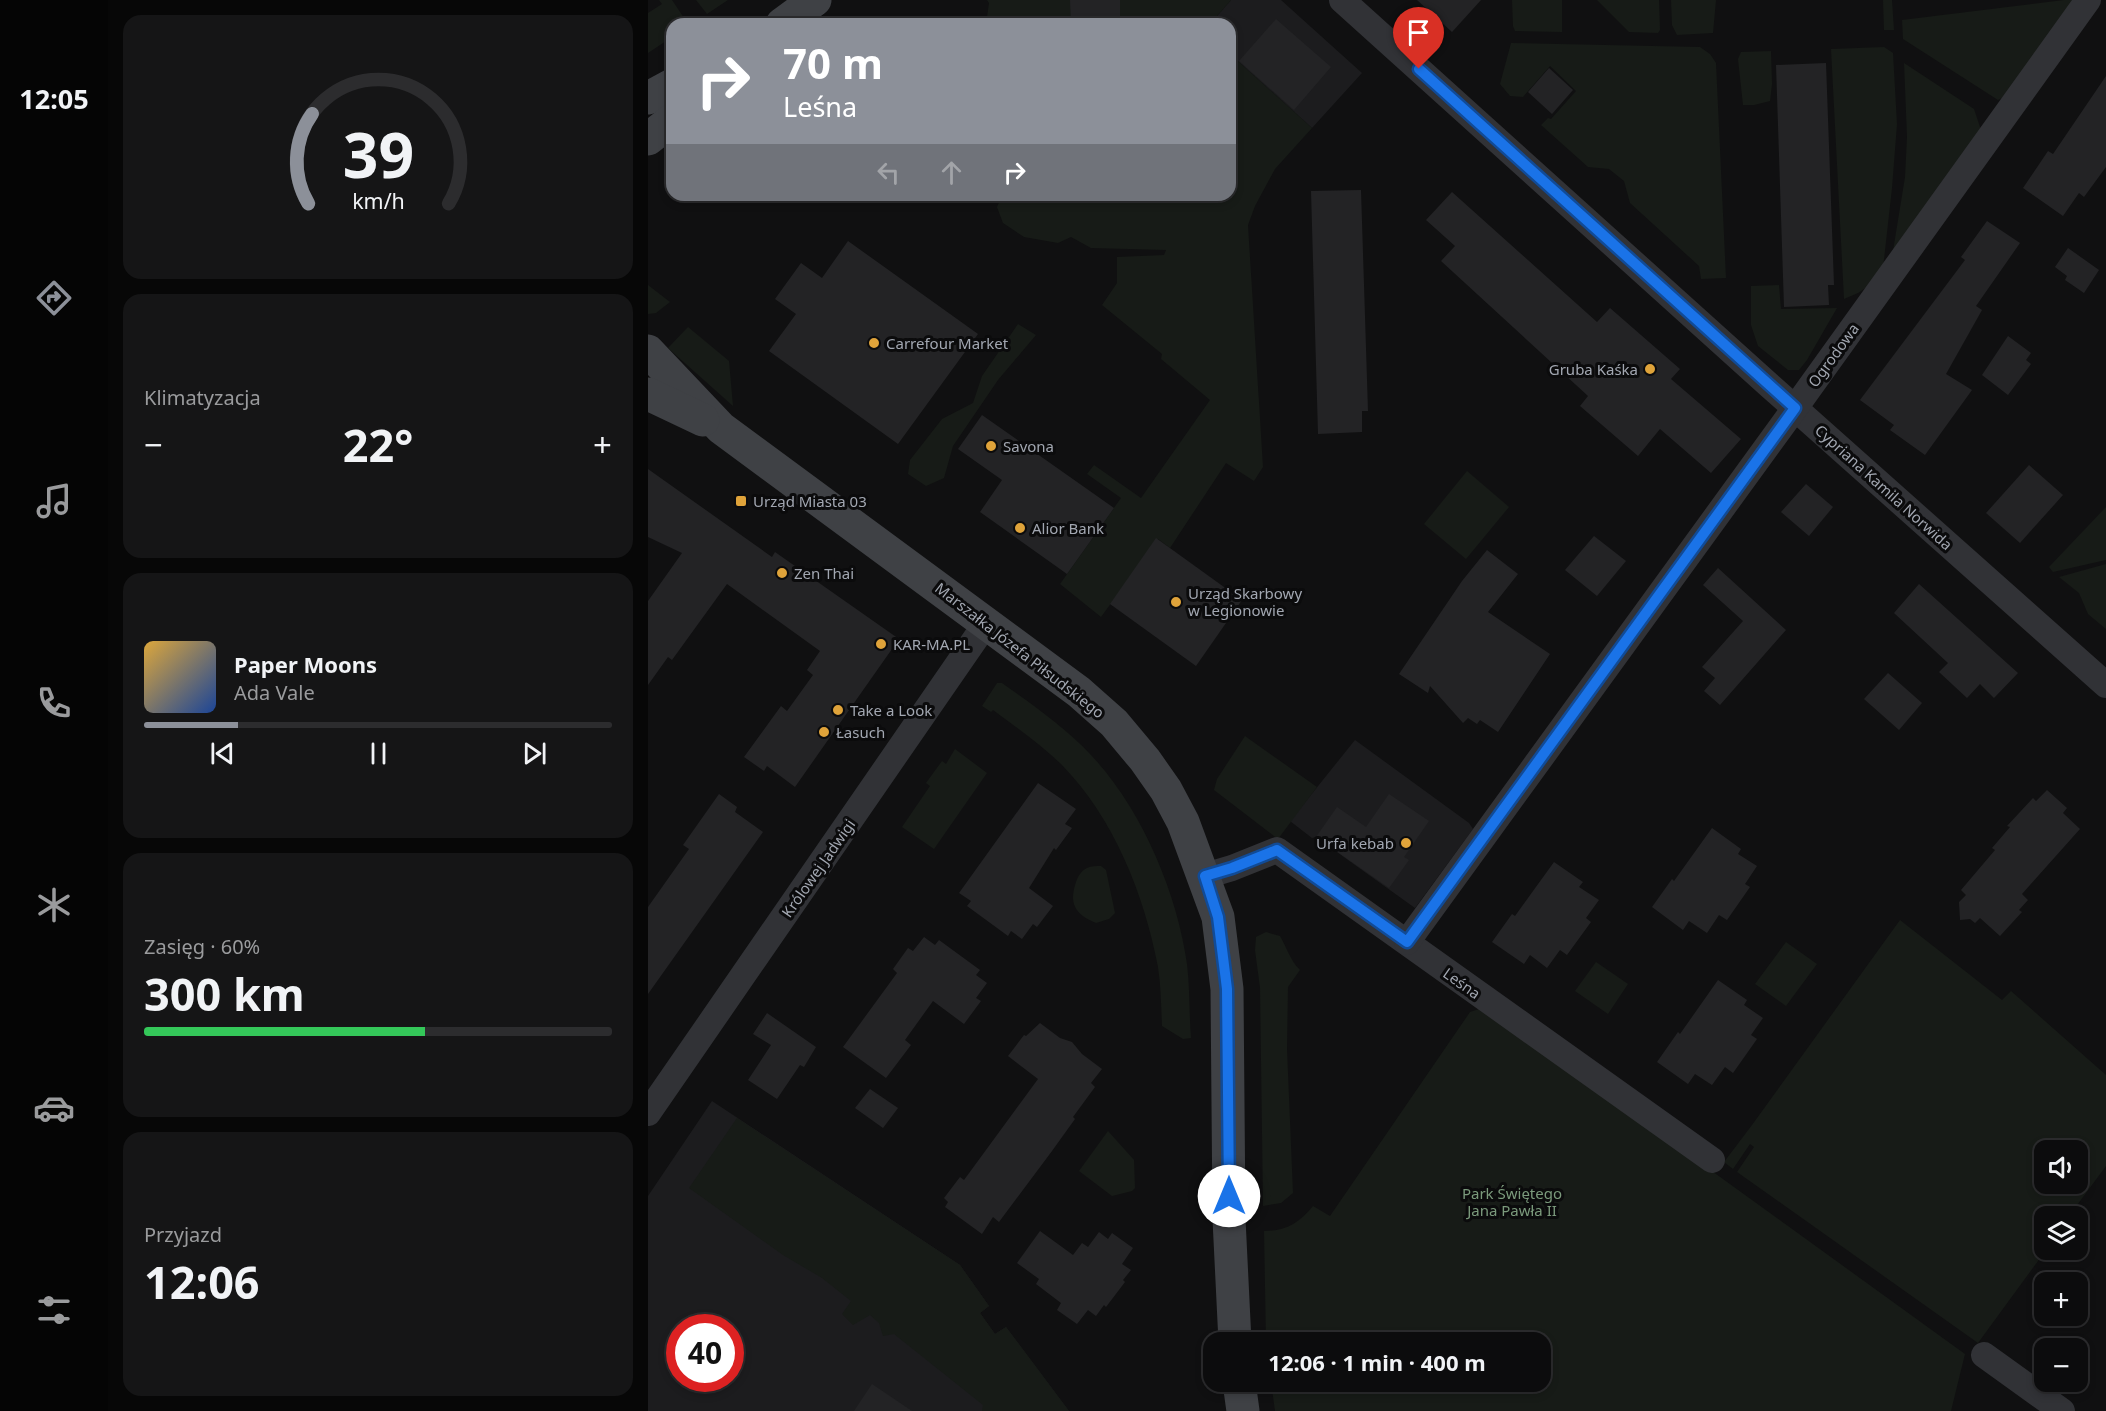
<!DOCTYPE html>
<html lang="pl">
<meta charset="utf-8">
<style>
:root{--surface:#0c0c0d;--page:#151516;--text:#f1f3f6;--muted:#9a9b9d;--line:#2c2c2e;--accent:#8c9099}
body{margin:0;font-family:"Noto Sans",sans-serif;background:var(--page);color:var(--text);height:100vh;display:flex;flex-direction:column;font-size:22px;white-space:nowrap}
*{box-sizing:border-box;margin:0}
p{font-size:20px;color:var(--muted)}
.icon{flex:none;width:33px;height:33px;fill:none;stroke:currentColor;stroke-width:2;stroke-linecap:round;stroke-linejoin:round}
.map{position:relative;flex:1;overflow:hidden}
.drawer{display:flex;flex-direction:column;gap:15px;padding:15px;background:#070707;width:540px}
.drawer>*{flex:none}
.top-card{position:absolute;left:18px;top:18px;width:570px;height:183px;border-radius:18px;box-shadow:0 3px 9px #0003,0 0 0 2px var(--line);background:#8c9099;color:#fff;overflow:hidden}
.fabs{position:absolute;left:1386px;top:1140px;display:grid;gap:12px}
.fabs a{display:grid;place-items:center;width:54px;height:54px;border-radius:12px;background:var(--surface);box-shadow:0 3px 9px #0003,0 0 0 2px var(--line);font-size:30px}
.speed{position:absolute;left:18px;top:1314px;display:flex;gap:12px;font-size:30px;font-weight:700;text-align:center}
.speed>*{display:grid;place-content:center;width:78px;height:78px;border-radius:50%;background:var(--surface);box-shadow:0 3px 9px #0003,0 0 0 2px var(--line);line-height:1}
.speed .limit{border:9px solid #d22;background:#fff;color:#111}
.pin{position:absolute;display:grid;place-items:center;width:51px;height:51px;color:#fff;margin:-62px -26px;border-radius:50% 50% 50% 0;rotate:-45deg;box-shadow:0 0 6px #0007}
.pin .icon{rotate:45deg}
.me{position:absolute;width:66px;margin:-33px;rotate:0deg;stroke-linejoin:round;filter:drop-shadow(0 0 4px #0008)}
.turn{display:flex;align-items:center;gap:21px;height:126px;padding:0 18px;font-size:27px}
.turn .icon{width:78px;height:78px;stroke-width:2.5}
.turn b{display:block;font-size:42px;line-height:51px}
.lanes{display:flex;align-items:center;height:57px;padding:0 18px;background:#0003;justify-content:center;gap:30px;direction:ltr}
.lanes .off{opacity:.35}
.big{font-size:45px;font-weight:700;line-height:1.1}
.drawer .tile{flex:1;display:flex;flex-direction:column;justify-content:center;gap:9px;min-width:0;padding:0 21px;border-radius:18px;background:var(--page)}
.drawer .dial{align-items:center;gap:0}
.dial svg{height:156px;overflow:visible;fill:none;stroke:var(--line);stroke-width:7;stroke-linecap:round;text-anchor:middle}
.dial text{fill:var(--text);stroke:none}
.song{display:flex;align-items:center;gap:18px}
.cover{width:72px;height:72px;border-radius:9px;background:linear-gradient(135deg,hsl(40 70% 55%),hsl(220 70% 35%))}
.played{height:6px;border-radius:3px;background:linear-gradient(90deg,var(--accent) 20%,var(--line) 20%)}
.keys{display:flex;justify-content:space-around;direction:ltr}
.heat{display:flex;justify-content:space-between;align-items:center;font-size:33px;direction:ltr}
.charge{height:9px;border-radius:4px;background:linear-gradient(90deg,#34c759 60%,var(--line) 0)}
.trip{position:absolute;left:555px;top:1332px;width:348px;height:60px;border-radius:18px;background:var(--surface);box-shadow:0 3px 9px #0003,0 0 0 2px var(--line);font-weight:700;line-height:60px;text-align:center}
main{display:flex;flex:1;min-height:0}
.tab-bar{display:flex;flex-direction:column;width:108px;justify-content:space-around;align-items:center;background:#050505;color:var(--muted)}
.tab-bar .icon{width:42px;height:42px}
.tab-bar .active{color:var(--accent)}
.tab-bar b{font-size:27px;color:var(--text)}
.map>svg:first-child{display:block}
.built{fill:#1c1c1e;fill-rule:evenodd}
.green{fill:#171b17;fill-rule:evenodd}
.building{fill:#232325}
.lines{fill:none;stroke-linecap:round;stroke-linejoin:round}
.street{stroke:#313236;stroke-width:26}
.secondary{stroke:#3f4145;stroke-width:33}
.route-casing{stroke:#114b97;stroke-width:15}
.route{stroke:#1a73e8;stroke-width:10}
.poi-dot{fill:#dfa33a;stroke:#0b0b0c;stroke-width:2}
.labels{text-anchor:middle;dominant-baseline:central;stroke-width:6;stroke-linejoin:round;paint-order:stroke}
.poi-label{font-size:15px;fill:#a2a7b1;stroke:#0b0b0c;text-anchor:start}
.street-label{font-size:15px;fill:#a2a7b1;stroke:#0b0b0c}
.park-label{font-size:15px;fill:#7b9a7c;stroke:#0b0b0c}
</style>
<main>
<nav class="tab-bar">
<b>12:05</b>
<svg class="icon active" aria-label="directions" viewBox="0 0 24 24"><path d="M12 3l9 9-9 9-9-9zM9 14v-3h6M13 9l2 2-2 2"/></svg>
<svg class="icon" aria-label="music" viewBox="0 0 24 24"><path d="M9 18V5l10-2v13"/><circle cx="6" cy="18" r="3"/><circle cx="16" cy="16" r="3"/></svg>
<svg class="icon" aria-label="phone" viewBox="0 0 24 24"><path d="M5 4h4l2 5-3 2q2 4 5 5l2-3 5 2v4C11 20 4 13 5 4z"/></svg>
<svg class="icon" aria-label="climate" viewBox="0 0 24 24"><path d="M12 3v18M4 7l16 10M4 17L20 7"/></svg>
<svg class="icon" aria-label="car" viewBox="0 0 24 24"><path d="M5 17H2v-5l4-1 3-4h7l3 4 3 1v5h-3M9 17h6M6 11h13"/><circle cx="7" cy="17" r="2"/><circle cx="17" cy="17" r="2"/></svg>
<svg class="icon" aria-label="filters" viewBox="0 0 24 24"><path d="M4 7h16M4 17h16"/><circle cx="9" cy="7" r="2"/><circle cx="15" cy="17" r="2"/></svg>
</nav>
<section class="drawer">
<div class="tile dial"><svg viewBox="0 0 100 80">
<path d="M14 69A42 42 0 1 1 86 69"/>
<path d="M14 69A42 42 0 0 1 16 23" stroke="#8c9099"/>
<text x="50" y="56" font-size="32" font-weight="700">39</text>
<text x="50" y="72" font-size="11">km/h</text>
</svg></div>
<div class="tile"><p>Klimatyzacja</p>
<div class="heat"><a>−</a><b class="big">22°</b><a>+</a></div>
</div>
<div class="tile">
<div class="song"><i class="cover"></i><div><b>Paper Moons</b><p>Ada Vale</p></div></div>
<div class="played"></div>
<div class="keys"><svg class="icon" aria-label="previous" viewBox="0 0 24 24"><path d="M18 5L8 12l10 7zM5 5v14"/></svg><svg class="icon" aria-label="pause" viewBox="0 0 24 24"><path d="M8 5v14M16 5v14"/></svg><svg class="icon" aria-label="next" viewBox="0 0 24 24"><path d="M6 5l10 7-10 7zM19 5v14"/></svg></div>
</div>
<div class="tile"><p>Zasięg · 60%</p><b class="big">300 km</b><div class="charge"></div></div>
<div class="tile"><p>Przyjazd</p><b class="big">12:06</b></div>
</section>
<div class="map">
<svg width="1458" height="1411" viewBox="0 0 1458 1411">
<rect width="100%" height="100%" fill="#101011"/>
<!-- built -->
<g class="built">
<path d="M583,0H633L714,73L664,128L582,54V24H562Z"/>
<path d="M707,740L821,823L825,829L767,908L668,837L664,838L642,821Z"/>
<path d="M64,1101L312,1265L341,1306L332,1313L347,1334L358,1327L421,1411H0V1196ZM32,1328H82V1378H32Z"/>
</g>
<!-- green -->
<g class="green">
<path d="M11,0H24L40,24H24V37L0,53V13L14,4Z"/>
<path d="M48,0H80L59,14Z"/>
<path d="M339,0H583L562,24H338L341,3Z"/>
<path d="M864,0H914V32L867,31L865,26Z"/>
<path d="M949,0H1011L1012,30L1010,33L981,32Z"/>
<path d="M1023,0H1068L1065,33L1029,35L1024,25Z"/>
<path d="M1235,0H1244L1246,30H1236Z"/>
<path d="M1416,0H1427L1356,97L1350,100L1255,39L1254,20Z"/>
<path d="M863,43L1052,47L1062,54L1068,63L1078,278L1053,279L1051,266L982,203L976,181L961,169L940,167L893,125L900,118L903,119L928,91L902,66L875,97L862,96L852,84Z"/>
<path d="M1236,47L1245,53L1249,124L1244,188L1235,268L1227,282L1210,293L1196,299L1183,49Z"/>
<path d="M1123,51L1124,84L1122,101L1106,105H1095L1090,59L1093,52Z"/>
<path d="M582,54L664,128L627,169L607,206L600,225L615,467L606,481L578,463L522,548L510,539L453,617L412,584L473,498L439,474L446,465L493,498L562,400L513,359L514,354L454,305L469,283V257L516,255L518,250L443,248L423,237L410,243L376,237L355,223L349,207L354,195H582Z"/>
<path d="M1256,63L1326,109L1334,133L1244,257L1257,177L1259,137Z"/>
<path d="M0,285L22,302L8,313L0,314Z"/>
<path d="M1131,285L1133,309L1189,308L1159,360L1151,370H1140L1110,346L1103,325V286Z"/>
<path d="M370,324L388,335L350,380L305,446L296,478L278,486L260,474L262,460L294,419L325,403L334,376Z"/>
<path d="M40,327L81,361L85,406L20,348Z"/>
<path d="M819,471L861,507L818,559L776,524Z"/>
<path d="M1458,507V560L1405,572L1401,567Z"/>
<path d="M1458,564V629L1440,614L1431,593L1411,577Z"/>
<path d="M349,683H354C385,705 417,727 443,755C493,808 529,892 539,964C542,988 541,1013 543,1038L535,1039L514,1026C513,1006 513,986 510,967C496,894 466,818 413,764C392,744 368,727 345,710L343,712L334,706Z"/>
<path d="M597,736L669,787L630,839L566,790L569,779Z"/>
<path d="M307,749L339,773L286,849L254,827L282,786L278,783L294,761L298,764Z"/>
<path d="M453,866L458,870L467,913L461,919L448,923C426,914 421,903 428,882C430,876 433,871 439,868C443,866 449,866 453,866Z"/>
<path d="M1252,920L1354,1000L1363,991L1458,1075V1166L1421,1216H1396L1398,1250L1330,1343L1089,1172L1106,1147L1102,1144L1085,1169L1076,1162L1104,1125ZM1396,1150H1430V1184H1396Z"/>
<path d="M618,932L632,936C639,948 642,960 652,970L640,987L639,1049L645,1193L633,1203L615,1206L612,988L607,950L608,937Z"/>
<path d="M1138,942L1169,964L1138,1006L1107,984Z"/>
<path d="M948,962L980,984L960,1014L927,991Z"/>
<path d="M837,1007L1317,1354L1303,1411H627L623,1382H892V1342H618L616,1231C638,1231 651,1223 665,1206L682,1216L822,1012Z"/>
<path d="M89,1118L312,1265L341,1306L332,1313L347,1334L358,1327L421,1411H334L335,1405L246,1334L235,1336L231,1323L222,1315L205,1325L194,1314L203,1301L174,1278L135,1255L41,1188Z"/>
<path d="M460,1131L486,1160L487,1188L484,1191L464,1196L431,1171Z"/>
</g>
<!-- building -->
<g class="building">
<path d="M422,0H472V24H423Z"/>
<path d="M769,0H833L804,32Z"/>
<path d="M628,19L683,67L646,110L591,61Z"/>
<path d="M1178,63L1186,285H1180L1181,305L1136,307L1128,65Z"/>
<path d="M901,68L925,90L904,114L880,92Z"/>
<path d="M1458,76V167L1436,197L1431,193L1415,216L1375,188L1400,151L1405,154Z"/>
<path d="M713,190L720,411H714V432L670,434L663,191Z"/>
<path d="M804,192L949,322L962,308L1032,369L1023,379L1093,439L1063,473L1012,429L990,456L932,406L940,396L793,261L807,246L778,220Z"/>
<path d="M1339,221L1372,243L1328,306L1334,310L1298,374L1324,390L1277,455L1242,430L1246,425L1212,400L1317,260L1313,257Z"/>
<path d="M200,241L330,334L250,444L121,351L148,314L127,299L153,263L174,278Z"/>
<path d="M1420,248L1451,270L1436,293L1417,280L1419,276L1407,267Z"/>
<path d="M1360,336L1383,353L1378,360L1383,364L1360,395L1334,375Z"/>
<path d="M334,415L466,508L419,574L332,512L354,480L310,449Z"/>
<path d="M1381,465L1415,495L1372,543L1338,513Z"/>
<path d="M0,469L124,557L127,552L251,639L147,787L119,766L116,771L96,757L133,706L139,711L165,675L159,670L172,651L79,584L24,660L20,657L0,685V601L34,553L0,537Z"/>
<path d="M1158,484L1185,507L1161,536L1133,512Z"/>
<path d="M946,536L978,561L949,596L917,570Z"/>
<path d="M508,538L594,600L548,666L462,604Z"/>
<path d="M839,550L870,574L840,612L902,654L850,732L832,720L829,724L820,718L815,723L782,686L780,693L751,674L814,581Z"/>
<path d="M1070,568L1138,630L1072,705L1056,691L1067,678L1054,667L1095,621L1055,585Z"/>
<path d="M1271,584L1370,673L1346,698L1332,684L1319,698L1291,672L1300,663L1246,613Z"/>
<path d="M1240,673L1274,703L1251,730L1216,699Z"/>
<path d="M390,783L428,809L417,824L424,828L408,850L406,848L381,888L405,906L389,927L385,924L374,939L363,931L360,936L319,906L323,901L311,893Z"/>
<path d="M1399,790L1419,808L1415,813L1432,829L1374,894L1380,900L1371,910L1374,912L1352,936L1332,918L1327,923L1322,919L1312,920L1311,902L1318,895L1313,890L1347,850L1344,848L1362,827L1359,826L1385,798L1388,801Z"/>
<path d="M71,794L89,807L87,812L115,832L0,994V907L41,849L35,845Z"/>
<path d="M741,794L781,821L756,857L761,860L741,888L668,837L689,807L718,827Z"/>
<path d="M1064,828L1093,849L1090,854L1109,866L1097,884L1102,887L1079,920L1071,915L1059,933L1041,921L1035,930L1004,907L1024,879L1026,881Z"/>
<path d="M906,862L935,882L931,887L951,900L938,918L943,922L919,955L912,950L899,968L882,955L876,964L844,942L864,914L867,916Z"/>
<path d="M276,937L287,945L291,940L332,970L328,975L339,983L328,998L333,1001L316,1024L285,1001L257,1040L263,1045L238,1078L195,1047L249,973L245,969L260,948L265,951Z"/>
<path d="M1070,980L1099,1000L1096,1005L1115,1018L1103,1035L1109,1039L1085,1073L1077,1067L1064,1085L1047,1074L1040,1084L1009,1062L1030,1032L1032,1034Z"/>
<path d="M119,1013L168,1047L156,1067L152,1065L129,1099L100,1080L123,1045L105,1034Z"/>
<path d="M392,1023L412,1038L424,1042L434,1054L454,1069L443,1083L447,1087L425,1117L427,1119L404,1151L351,1222L345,1217L334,1234L297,1207L300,1202L296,1198L312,1177L316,1180L390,1079L360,1056L376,1035L378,1036Z"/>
<path d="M222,1089L250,1108L235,1128L207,1108Z"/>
<path d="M392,1231L425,1255L434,1243L440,1247L451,1232L460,1239L464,1233L485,1248L474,1264L483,1270L475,1280L477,1282L458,1307L456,1305L448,1316L440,1310L429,1324L409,1310L413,1303L388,1284L391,1279L369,1263Z"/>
<path d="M224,1384L264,1411H206Z"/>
</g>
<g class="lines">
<!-- street -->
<g class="street">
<path d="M694,0L1122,386L1458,685"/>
<path d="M557,876L584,868L629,850L1064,1160"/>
<path d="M759,942L1147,408L1440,0"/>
<path d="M0,1113L339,622"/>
<path d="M1336,1355L1414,1411"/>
</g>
<!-- secondary -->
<g class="secondary">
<path d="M134,24L167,0"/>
<path d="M0,98L24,85"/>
<path d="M0,139L24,120"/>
<path d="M0,351L73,428L431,692L466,723L497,760L518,790L535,822L570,917L579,989L581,1219L587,1342"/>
<path d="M0,394L55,420"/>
<path d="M591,1382L595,1411"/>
</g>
</g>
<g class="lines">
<!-- route casing -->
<g class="route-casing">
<path id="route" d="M581,1196L579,989L570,917L557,876L584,868L629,850L759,942L1147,408L771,69"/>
</g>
<!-- route -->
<use href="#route" class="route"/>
</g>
<!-- markers -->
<g class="poi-dot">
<circle cx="226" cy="343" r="6"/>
<circle cx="1002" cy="369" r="6"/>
<circle cx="343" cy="446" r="6"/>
<rect x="87" y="495" width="12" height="12" rx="3"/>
<circle cx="372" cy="528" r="6"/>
<circle cx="134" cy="573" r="6"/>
<circle cx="528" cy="602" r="6"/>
<circle cx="233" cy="644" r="6"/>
<circle cx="190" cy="710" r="6"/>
<circle cx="176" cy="732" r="6"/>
<circle cx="758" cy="843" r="6"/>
</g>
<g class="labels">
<!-- poi labels -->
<g class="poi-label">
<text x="238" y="343">Carrefour Market</text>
<text x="990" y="369" text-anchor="end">Gruba Kaśka</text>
<text x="355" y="446">Savona</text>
<text x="105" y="501">Urząd Miasta 03</text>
<text x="384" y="528">Alior Bank</text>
<text x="146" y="573">Zen Thai</text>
<text x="540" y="593">Urząd Skarbowy<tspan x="540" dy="17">w Legionowie</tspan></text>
<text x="245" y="644">KAR-MA.PL</text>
<text x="202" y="710">Take a Look</text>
<text x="188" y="732">Łasuch</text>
<text x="746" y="843" text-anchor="end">Urfa kebab</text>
</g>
<!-- street labels -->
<g class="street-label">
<text transform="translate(1185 355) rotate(-54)">Ogrodowa</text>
<text transform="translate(1236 487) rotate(42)">Cypriana Kamila Norwida</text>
<text transform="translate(372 650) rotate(38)">Marszałka Józefa Piłsudskiego</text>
<text transform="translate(170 868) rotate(-55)">Królowej Jadwigi</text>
<text transform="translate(814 983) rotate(35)">Leśna</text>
</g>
<!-- park labels -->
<g class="park-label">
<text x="864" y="1193">Park Świętego<tspan x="864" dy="17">Jana Pawła II</tspan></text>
</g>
</g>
</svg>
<div class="fabs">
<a><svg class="icon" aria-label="sound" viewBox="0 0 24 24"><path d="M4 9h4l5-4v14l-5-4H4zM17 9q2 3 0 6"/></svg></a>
<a><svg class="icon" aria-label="layers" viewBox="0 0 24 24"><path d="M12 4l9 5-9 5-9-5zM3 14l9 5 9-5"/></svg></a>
<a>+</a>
<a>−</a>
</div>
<div class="speed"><div class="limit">40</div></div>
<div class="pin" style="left:771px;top:69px;background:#d93025"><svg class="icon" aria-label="arrive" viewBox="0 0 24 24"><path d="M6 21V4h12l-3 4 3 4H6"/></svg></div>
<svg class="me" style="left:581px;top:1196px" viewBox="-20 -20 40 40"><circle r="19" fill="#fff"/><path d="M0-13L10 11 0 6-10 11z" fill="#1a73e8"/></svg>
<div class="trip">12:06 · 1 min · 400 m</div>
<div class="top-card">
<div class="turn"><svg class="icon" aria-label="right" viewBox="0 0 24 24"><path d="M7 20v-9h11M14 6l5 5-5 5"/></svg><div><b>70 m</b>Leśna</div></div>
<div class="lanes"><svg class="icon off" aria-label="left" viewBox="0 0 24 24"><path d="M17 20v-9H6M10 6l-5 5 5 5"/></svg><svg class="icon off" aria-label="ahead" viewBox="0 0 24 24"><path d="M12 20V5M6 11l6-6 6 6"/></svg><svg class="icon" aria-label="right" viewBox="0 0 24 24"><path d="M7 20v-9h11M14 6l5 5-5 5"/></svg></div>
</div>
</div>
</main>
